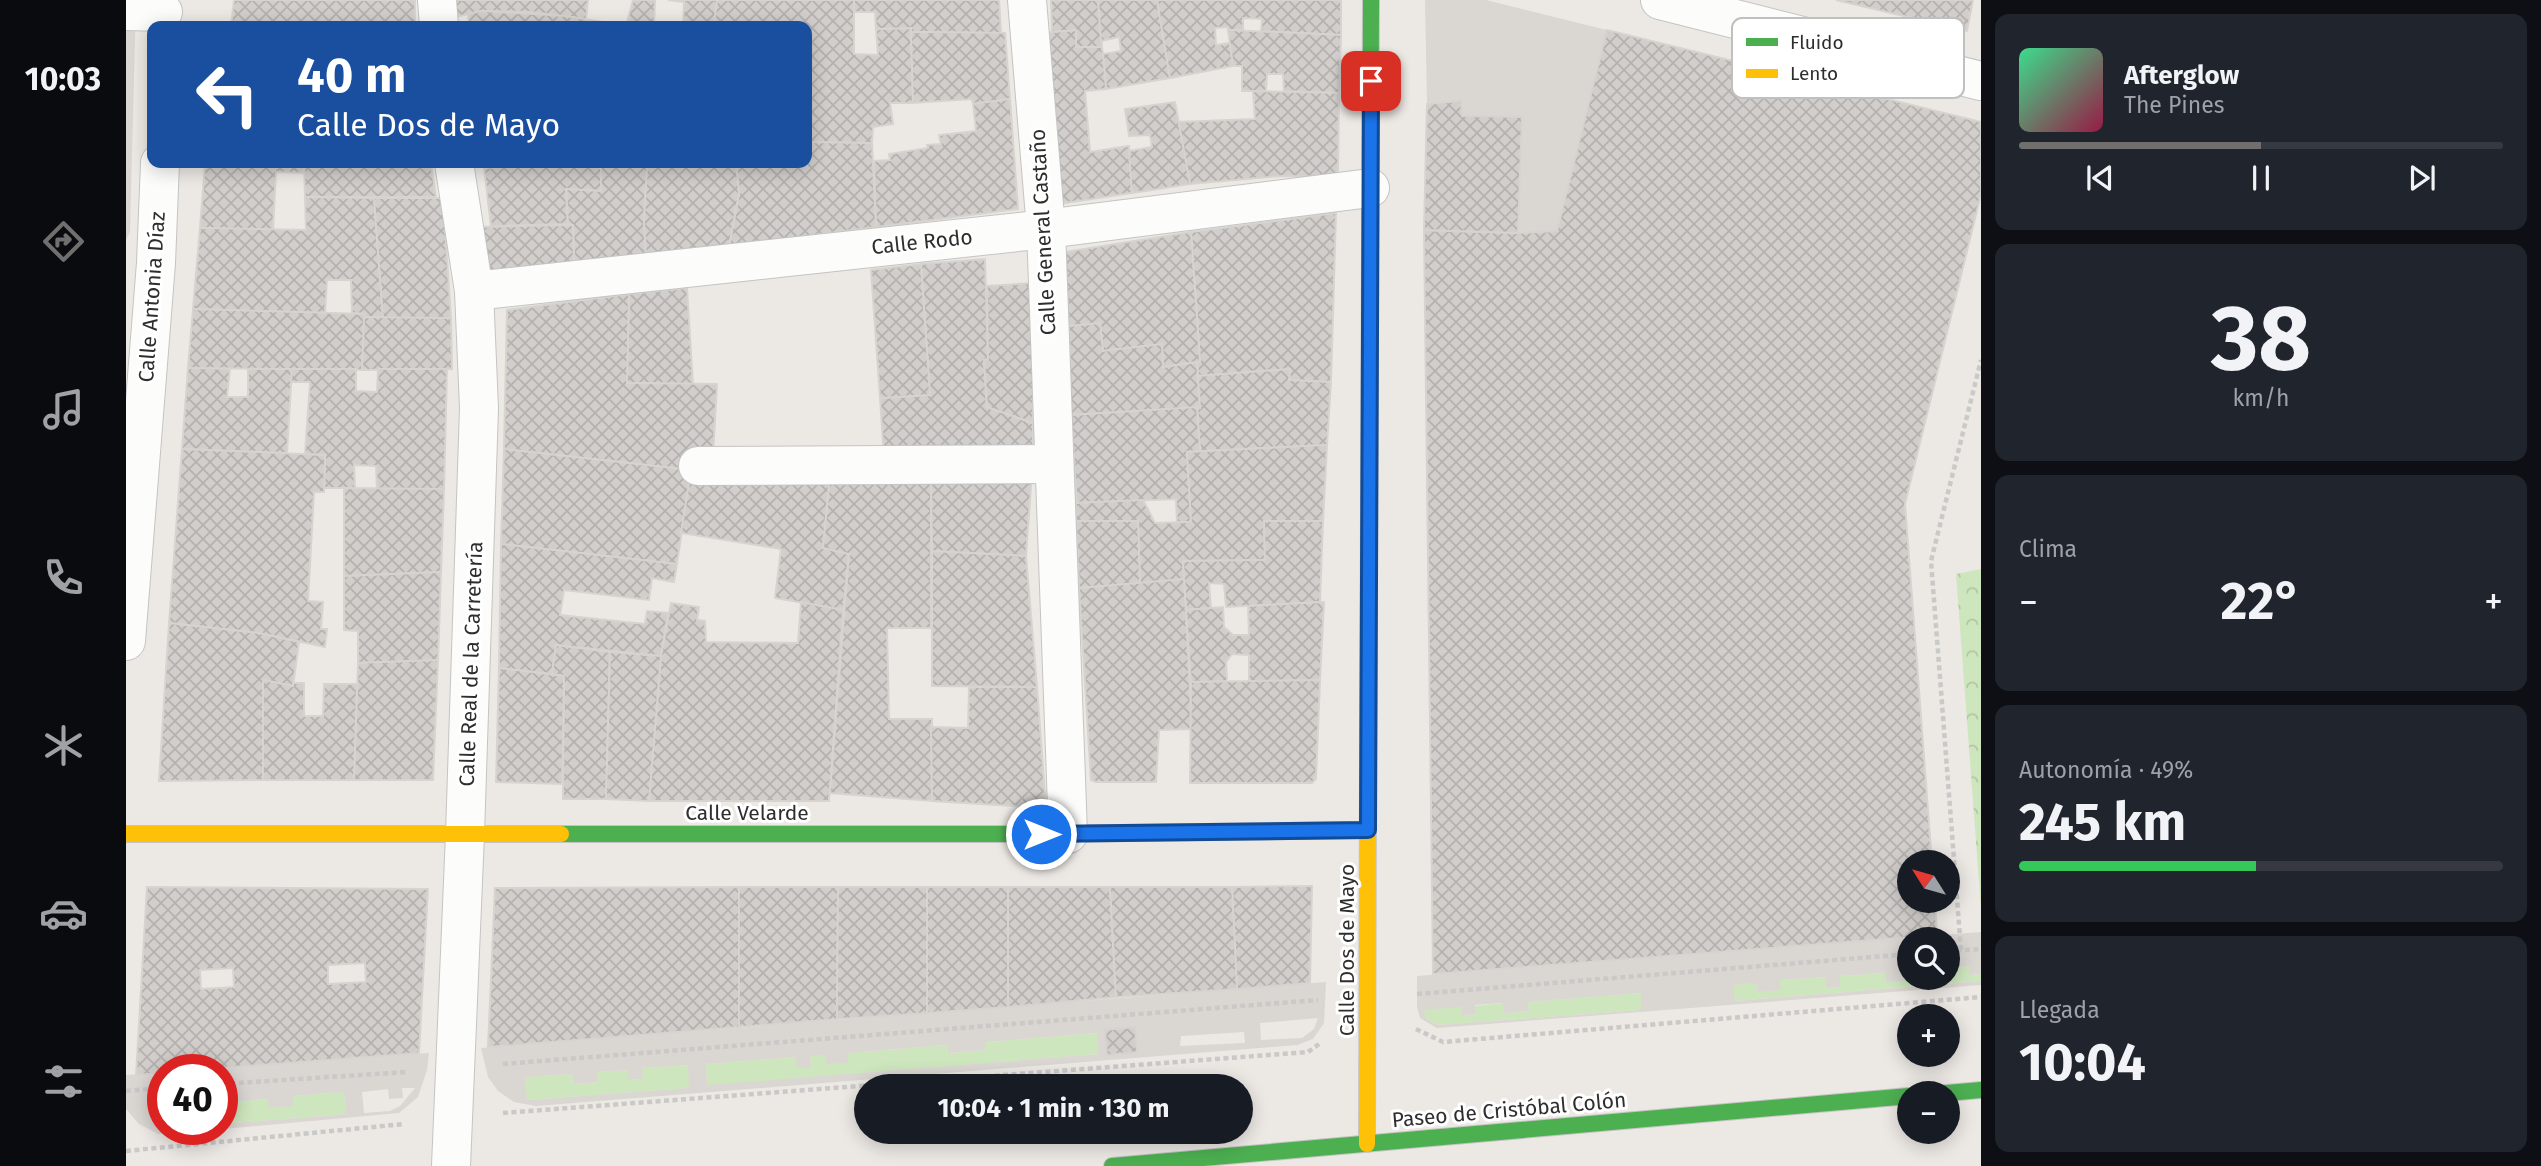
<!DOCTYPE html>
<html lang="es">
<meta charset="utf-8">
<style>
:root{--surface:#171b24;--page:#20242c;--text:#f1f3f6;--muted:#9ea1a6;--line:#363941;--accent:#706f6e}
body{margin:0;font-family:"Fira Sans",sans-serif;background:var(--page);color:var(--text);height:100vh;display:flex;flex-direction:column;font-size:26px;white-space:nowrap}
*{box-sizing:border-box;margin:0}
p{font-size:23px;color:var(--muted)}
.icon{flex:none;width:38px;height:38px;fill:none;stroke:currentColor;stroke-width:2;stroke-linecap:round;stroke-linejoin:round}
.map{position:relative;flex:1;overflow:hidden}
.sheet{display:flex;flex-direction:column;gap:14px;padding:14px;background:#0d0f14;width:560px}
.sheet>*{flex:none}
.hud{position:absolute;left:21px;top:21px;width:665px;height:147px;border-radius:14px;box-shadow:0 4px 18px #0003;background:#1a4fa0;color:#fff;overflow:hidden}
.needle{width:46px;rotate:307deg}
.fabs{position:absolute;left:1771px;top:850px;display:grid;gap:14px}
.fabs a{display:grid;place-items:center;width:63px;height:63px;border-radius:50%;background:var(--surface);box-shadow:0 4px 18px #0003;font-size:35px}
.speed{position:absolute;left:21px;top:1054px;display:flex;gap:14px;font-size:35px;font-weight:700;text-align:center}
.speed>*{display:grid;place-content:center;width:91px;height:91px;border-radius:50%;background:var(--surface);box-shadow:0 4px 18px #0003;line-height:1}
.speed .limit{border:10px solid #d22;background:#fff;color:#111}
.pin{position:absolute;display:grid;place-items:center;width:60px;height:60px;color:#fff;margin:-30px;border-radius:14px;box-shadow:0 4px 10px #0006}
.me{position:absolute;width:77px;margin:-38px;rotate:90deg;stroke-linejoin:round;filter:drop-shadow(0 0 5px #0008)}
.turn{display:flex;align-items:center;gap:24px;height:147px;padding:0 35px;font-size:32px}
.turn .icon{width:91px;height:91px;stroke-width:2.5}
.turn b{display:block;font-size:49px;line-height:60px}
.big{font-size:52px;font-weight:700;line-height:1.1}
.sheet .card{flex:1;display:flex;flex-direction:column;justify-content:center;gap:10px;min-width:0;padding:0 24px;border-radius:14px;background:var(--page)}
.sheet .dial{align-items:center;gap:0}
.dial b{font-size:91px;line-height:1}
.song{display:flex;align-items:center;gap:21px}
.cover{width:84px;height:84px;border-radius:10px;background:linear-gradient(135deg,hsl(150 70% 55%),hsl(340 70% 35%))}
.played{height:7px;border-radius:4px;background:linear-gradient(90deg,var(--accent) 50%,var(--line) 50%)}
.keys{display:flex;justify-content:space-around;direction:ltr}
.heat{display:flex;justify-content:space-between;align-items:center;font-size:38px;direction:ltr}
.charge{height:10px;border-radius:5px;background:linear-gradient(90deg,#34c759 49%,var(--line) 0)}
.trip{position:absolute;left:728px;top:1074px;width:399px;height:70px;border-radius:35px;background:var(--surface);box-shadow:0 4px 18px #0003;font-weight:700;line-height:70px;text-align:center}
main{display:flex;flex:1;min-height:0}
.dock{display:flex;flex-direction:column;width:126px;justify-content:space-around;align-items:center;background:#090b0e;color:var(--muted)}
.dock .icon{width:49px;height:49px}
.dock .selected{color:var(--accent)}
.dock b{font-size:32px;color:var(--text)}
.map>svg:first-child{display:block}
.grass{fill:#cee6be}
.park{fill:url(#park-crowns)}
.plaza{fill:#dad6d2;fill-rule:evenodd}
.building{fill:url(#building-cross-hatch);stroke:#d7d4d0;stroke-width:2;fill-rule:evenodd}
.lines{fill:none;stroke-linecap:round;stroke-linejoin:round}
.street-casing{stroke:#c5c4c5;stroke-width:40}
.fast-casing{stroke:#c5c4c5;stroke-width:18}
.slow-casing{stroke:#c5c4c5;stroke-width:18}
.path{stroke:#c9c9c8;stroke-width:4.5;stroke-dasharray:5 3.5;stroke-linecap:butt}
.street{stroke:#fcfcfb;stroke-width:38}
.fast{stroke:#4caf50;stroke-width:16}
.slow{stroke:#ffc107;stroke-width:16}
.route-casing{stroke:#114b97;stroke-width:18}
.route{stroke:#1a73e8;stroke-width:12}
.labels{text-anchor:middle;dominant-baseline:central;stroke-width:6;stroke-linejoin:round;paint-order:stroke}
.street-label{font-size:21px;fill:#2e2e2e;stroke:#fff}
.key{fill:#fff;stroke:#c0c0c0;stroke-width:2}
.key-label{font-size:19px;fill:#2e2e2e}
</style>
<main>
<nav class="dock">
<b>10:03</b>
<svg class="icon selected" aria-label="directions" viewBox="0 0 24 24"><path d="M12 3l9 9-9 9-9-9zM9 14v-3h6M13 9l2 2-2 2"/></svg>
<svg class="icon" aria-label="music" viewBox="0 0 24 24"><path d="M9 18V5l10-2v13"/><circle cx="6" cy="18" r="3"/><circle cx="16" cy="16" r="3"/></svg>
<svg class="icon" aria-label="phone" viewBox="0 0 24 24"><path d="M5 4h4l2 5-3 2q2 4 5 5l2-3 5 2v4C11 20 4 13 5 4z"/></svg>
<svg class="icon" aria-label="climate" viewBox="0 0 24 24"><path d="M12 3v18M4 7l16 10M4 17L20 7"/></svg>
<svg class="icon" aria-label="car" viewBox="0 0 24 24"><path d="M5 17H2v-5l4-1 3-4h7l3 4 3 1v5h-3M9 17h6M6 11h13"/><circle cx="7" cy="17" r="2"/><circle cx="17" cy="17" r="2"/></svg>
<svg class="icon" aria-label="filters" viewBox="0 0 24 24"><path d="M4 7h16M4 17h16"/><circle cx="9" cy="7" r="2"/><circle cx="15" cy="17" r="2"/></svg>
</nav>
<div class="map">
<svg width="1855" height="1166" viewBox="0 0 1855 1166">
<defs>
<pattern id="park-crowns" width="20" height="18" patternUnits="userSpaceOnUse" patternTransform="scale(1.75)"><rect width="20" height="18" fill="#cee6be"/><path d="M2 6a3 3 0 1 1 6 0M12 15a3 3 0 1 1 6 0" fill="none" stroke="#b1c6a4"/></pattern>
<pattern id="building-cross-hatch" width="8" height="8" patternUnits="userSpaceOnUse" patternTransform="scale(1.75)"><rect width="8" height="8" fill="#d1cecb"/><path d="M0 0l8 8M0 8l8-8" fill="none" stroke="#b4b1af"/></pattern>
</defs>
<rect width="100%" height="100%" fill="#ece8e4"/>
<!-- grass -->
<g class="grass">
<path d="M1844,966L1845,975L1855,974V981L1608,1001L1607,984L1630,983L1631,992L1653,980L1700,977L1701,988L1714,987V976L1759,973L1760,981L1784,978H1822V968Z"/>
<path d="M1515,993V1010L1312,1025L1300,1019L1298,1010L1335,1006L1337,1016L1349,1014V1006L1378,1003L1379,1013L1403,1011L1402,1002Z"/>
<path d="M972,1033L973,1054L581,1086L580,1064L670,1057L685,1067L684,1056L699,1054L700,1064L722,1062V1053L821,1045L822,1053L860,1050V1042Z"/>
<path d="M562,1065L564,1088L401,1100L399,1077L446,1074L448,1084L471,1082L470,1072L503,1070V1080L516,1079V1068Z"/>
<path d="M218,1092L220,1114L96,1124V1113L103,1111L102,1102L143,1099L167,1105L166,1096Z"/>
</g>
<!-- park -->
<path class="park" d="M1855,569V908L1830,574Z"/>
<!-- plaza -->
<g class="plaza">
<path d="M0,0H10L4,232L0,240Z"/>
<path d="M1299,0H1360L1481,30L1431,231L1392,233L1396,117L1336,116L1335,101L1301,104Z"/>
<path d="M1855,932V974L1844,975V966L1822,968V940H1783L1784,980L1760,982L1759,973L1714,976V987L1700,988V977L1654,980V990L1631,992L1630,983L1607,985L1609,1001L1855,981V985L1311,1028L1294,1018L1291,1007V976ZM1515,993V1010L1312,1025L1300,1019L1298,1010L1335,1007L1336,1016L1349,1014V1005L1377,1003L1378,1013L1403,1011L1402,1002Z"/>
<path d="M1200,982L1198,1023L1187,1039L1171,1045L410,1106L388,1102L372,1091L362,1077L355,1048ZM1192,1018L1188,1029L1176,1038L1135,1040L1134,1023ZM1118,1032L1119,1043L1054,1046L1055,1036ZM971,1033L973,1054L581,1085L580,1064L670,1057L671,1068L685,1067L684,1056L699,1055L700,1064L722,1063V1053L821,1045L822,1053L860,1050V1042ZM562,1065L563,1088L401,1100L399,1077L446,1074L448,1084L471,1082V1072L502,1070L503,1080L517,1079L516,1068Z"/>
<path d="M303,1053L301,1070L292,1097L273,1113L54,1133L32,1134L13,1124L0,1109V1075L37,1073V1105H34L37,1129H96V1124L220,1114L218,1092L167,1096V1106L143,1108L142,1099L103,1102V1112L96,1113V1069H81ZM276,1088H289L274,1106L264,1111L238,1113L236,1092L262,1089L263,1099L277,1098Z"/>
</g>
<!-- building -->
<g class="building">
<path d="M108,0H289V22L201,23V26H105Z"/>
<path d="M330,0H462L460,19L405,12L355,11L330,17Z"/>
<path d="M507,0H529L528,26H500Z"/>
<path d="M542,0H591L588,26H557L558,2Z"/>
<path d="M591,0H728V54L752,55L750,29L785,28L787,103H764L767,124L747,127L746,143L681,142V26H588Z"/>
<path d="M728,0H873L875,33L785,32V28L750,29L749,12H728Z"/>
<path d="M925,0H972L976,47H950V30L926,32Z"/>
<path d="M972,0H1031L1044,78L980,89L977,54L995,51L993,37L975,41Z"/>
<path d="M1031,0H1215V35L1135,31L1136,19L1117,18V30H1102V27L1089,28L1090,45L1104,43L1107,66L1044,78Z"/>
<path d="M1710,0H1847L1841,31Z"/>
<path d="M355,11L440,16L502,26H343L342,14Z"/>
<path d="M289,22V26H201V23Z"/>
<path d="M950,30V47H976L977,54L980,89L959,91L964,152L1003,146L1006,193L932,204L917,33Z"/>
<path d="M1102,30L1215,35L1213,93L1158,91L1157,74H1141L1140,91H1116V66H1107Z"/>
<path d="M1481,30L1855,122V194L1779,504L1806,863H1783V901H1809L1811,935L1307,974L1298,230L1392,233L1431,231Z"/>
<path d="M785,32L879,33L884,99L847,104L846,99L787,103Z"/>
<path d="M1127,91L1213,93L1212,177L1156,176L1064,184L1052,122L1129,119Z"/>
<path d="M884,99L892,209L750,227L748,161L764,160L763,154L802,148L801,145L815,144L813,135L850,131L847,104Z"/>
<path d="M1335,101L1336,116L1396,117L1392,233L1298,230L1301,104Z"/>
<path d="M1049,102L1064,184L1006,193L1003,151L1026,147L1024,135L1003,136L999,109Z"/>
<path d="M681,142L746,143L750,227L603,246L613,193L610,163H681Z"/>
<path d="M79,163H178V173L150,172L147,230L74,228Z"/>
<path d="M178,163H305L310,197H179Z"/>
<path d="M358,163H427L358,168Z"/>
<path d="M427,163H475V168Z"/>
<path d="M427,163L475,168V191L440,189L442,224L365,226L358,168Z"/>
<path d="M475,163H550V167H521L518,221L520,257L448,264L447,225L442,224L440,189L475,191Z"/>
<path d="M550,163H610L613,193L603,246L520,257L518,221L521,167H550Z"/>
<path d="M179,197L248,198L257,318L238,317L239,314L226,313L225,280H201L199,313L67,309L74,228L180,230Z"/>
<path d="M248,198H317L325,318H257Z"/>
<path d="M1210,213L1205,382L1163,380L1164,369L1072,376L1071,362H1074L1065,232Z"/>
<path d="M447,225L448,264L356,271L350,227Z"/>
<path d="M1065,232L1074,362L1037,367L1036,344L977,351L974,323L943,326L939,252Z"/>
<path d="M859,259L862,359L858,360L861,407L907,423V456L758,458L754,398L804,395L795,264Z"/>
<path d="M795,264L804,395L754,398L745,270Z"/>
<path d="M907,283V423L861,407L858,360L862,359L861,286Z"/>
<path d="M561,288L567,384L501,383L503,294Z"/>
<path d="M503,294L501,383L591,384L587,457L565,470L378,449L381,310Z"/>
<path d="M67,309L239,314L236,370L62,368Z"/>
<path d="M238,317L325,318L326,369L236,370Z"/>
<path d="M974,323L977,351L1036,344L1037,367L1071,362L1074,408L945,415L943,326Z"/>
<path d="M62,368L104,369L101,397H122V369H166L161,453L56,449Z"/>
<path d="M166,369H230V391L251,392L252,369H321L318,489H251L250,466L228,465L229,488H198L199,455L179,454L184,382H165Z"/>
<path d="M1164,369L1163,380L1205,382L1201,445L1074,451L1071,407L1074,408L1072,376Z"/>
<path d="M1071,407L1074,451L1061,452L1065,522H1051L1050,499L951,503L945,415Z"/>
<path d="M1201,445L1197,521H1138L1139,560L1057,561L1058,579L1014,584L1012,521H950V503L1017,500L1029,523L1065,522L1061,452Z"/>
<path d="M56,449L199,455L198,492H188L182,601L197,602L195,629H201L199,647L133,633L43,623Z"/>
<path d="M378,449L565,470L551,564L375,544Z"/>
<path d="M565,470L704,476L697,548L723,554L717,610L649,598L655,549L555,533Z"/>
<path d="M805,473V628H761L763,719H806V801L704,793L723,554L697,548L704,476Z"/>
<path d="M805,473H906L900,556L806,551Z"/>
<path d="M218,488L318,489L315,572L218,576Z"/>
<path d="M950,521H1012L1014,584L953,588Z"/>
<path d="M1138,521H1197L1194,602L1100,607L1098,584L1083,583L1085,608L1060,610L1057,561L1139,560Z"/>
<path d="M375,544L551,564L548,582L526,578L523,600L438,590L434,615L519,624L521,611L542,613L535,656L430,645L426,674L373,668Z"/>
<path d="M806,551L900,556L911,687L806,686Z"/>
<path d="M315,572L312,660L232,663V631L218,630V576Z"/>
<path d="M1058,579L1066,729L1033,730L1030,782H970L965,780L953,588Z"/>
<path d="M675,602L717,610L703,801H523L535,656L545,603L573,607L571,620L579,621L580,642L672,643Z"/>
<path d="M1198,602L1194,680L1123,681V655L1106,654L1100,662L1101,681L1065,682L1060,610L1097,607L1098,627L1107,635H1123L1122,606Z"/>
<path d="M43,623L133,633L173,642L167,686L137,680V780L33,781Z"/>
<path d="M430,645L484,652L480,799H437L438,676L426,674Z"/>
<path d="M484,652L535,656L523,801L480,799Z"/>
<path d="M312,660L307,780H228L232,663Z"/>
<path d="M373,668L438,676L436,784L370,782Z"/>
<path d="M137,680L167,686V683H178V716H197L198,684H231L228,780H137Z"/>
<path d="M1194,680L1190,779L1186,783H1064L1065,682Z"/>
<path d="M843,687H911L920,808L806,801L805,727L842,728Z"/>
<path d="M1186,886L1184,983L1111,989L1106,887Z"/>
<path d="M21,887L302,889L293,1053L81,1069H37V1073L10,1075ZM239,963L240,982L202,984V965ZM107,968L108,987L75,989L74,970Z"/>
<path d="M613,887V1027L362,1047L369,888Z"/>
<path d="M613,887H712L711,1019L613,1027Z"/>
<path d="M712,887H801V1013L711,1019Z"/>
<path d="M801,887H882V1007L801,1013Z"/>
<path d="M882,887H984L990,997L882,1007Z"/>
<path d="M984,887H1106L1111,989L990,997Z"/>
<path d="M1009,1027L1011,1052L981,1055L979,1030Z"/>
</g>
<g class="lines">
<!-- street casing -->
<g class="street-casing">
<g id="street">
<path d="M311,0L313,26"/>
<path d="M901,0L920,229L942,834"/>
<path d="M1534,0L1855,81"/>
<path d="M0,11L37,12"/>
<path d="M348,291L920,229L1244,188"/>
<path d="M572,466L928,464"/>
<path d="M0,641L30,263L34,163"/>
<path d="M325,1166L339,834L353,408L348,291L328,163"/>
</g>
</g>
<!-- fast casing -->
<g class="fast-casing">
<g id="fast">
<path d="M1242,769L1245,0"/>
<path d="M435,834H901"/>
<path d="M1810,1094L1855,1090"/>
<path d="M986,1166L1783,1096"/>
</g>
</g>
<!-- slow casing -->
<g class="slow-casing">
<g id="slow">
<path d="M0,834H435"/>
<path d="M901,834L1242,830"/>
<path d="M1241,1144L1242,769"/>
</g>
</g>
<!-- path -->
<g class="path">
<path d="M1835,950L1805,561L1855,360"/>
<path d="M1822,951L1855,949"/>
<path d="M1291,994L1783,954"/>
<path d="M1290,1029L1317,1042L1855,997"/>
<path d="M377,1064L1192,1000"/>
<path d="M96,1084L280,1072"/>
<path d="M0,1091L37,1088"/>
<path d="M377,1113L1182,1052L1193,1044"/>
<path d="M0,1151L278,1124"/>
</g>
<!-- street -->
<use href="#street" class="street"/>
<!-- fast -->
<use href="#fast" class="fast"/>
<!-- slow -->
<use href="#slow" class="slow"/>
</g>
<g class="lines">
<!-- route casing -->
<g class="route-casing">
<path id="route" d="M915,834L1242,830L1245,81"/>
</g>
<!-- route -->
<use href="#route" class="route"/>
</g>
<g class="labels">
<!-- street labels -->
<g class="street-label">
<text transform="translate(917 232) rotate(-93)">Calle General Castaño</text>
<text transform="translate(796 242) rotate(-6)">Calle Rodo</text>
<text transform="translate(26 297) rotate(-86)">Calle Antonia Díaz</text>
<text transform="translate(345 664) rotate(-88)">Calle Real de la Carretería</text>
<text x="621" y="813">Calle Velarde</text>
<text transform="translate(1221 950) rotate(-90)">Calle Dos de Mayo</text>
<text transform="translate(1383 1110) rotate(-5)">Paseo de Cristóbal Colón</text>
</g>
</g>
<!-- legend -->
<rect x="1606" y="18" width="232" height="80" rx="10" class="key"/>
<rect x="1620" y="38" width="32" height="8" fill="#4caf50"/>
<rect x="1620" y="69" width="32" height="9" fill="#ffc107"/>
<g class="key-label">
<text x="1664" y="49">Fluido</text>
<text x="1664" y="80">Lento</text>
</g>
</svg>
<div class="fabs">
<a><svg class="needle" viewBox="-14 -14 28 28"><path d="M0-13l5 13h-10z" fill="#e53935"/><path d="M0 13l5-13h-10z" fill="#9ea1a6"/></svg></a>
<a><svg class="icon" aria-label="search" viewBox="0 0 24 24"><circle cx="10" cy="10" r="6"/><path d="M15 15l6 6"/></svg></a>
<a>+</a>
<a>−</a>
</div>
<div class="speed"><div class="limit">40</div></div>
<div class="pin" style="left:1245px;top:81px;background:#d93025"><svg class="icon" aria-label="arrive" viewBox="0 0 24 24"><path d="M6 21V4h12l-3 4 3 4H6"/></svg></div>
<svg class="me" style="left:915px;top:834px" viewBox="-20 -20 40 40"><circle r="17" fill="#1a73e8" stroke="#fff" stroke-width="3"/><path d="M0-11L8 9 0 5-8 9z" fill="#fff"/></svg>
<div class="trip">10:04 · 1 min · 130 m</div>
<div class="hud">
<div class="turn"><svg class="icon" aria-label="left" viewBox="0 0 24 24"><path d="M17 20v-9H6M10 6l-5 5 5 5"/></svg><div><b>40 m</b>Calle Dos de Mayo</div></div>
</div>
</div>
<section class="sheet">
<div class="card">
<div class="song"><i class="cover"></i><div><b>Afterglow</b><p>The Pines</p></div></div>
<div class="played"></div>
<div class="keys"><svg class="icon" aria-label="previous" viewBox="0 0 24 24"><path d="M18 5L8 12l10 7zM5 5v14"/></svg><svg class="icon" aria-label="pause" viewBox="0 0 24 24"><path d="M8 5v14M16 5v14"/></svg><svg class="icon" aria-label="next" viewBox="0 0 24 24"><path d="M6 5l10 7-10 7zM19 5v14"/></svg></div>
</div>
<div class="card dial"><b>38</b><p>km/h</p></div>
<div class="card"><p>Clima</p>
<div class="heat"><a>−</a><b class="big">22°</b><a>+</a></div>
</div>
<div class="card"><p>Autonomía · 49%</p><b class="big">245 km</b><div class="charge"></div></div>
<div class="card"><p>Llegada</p><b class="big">10:04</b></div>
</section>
</main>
